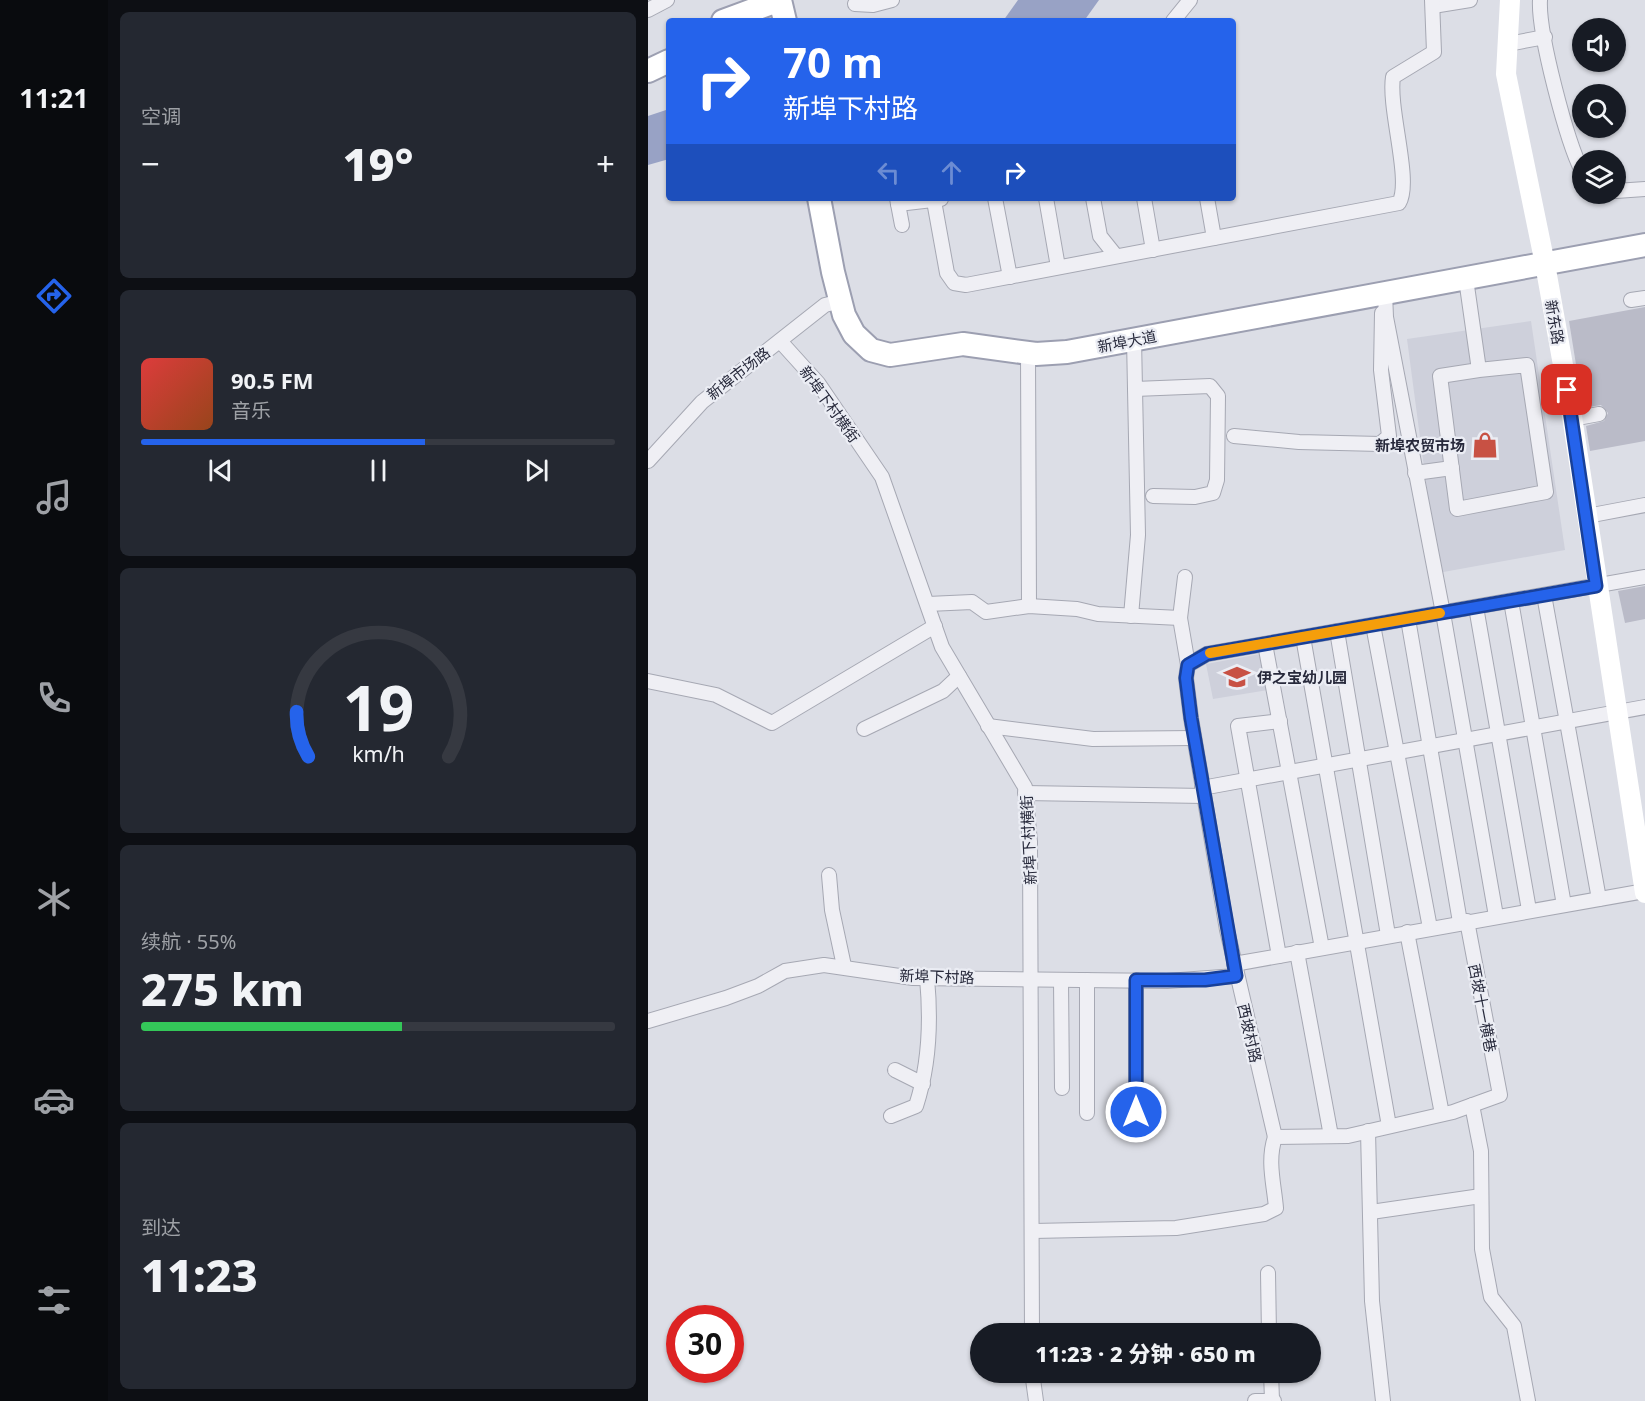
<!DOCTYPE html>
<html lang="zh">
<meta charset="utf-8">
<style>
:root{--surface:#171b24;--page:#242831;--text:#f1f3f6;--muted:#9ea1a6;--line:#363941;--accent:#2563eb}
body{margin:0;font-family:"Noto Sans","Noto Sans SC",sans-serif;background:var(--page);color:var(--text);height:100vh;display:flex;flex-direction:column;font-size:22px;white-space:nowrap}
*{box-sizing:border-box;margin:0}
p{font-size:20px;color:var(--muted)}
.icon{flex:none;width:33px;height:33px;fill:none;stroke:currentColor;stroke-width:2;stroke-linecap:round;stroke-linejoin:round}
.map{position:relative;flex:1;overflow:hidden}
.drawer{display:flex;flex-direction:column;gap:12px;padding:12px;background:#0d0f14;width:540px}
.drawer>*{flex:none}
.banner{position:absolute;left:18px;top:18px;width:570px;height:183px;border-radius:6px;box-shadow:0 2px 4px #0004;background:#2563eb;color:#fff;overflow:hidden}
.buttons{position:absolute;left:924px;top:18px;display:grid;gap:12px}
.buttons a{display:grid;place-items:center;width:54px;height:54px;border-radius:50%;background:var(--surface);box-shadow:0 2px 4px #0004;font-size:30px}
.speed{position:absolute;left:18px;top:1305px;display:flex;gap:12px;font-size:30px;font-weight:700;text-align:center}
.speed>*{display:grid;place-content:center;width:78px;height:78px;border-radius:50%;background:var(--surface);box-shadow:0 2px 4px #0004;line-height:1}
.speed .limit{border:9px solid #d22;background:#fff;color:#111}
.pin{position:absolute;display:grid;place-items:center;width:51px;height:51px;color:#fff;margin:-26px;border-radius:12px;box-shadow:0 3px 9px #0006}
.me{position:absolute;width:66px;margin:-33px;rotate:0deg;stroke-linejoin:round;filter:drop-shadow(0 0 4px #0008)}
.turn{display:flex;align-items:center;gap:21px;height:126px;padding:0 18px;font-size:27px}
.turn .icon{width:78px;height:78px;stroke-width:2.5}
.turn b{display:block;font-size:42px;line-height:51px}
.lanes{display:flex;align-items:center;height:57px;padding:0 18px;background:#0003;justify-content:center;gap:30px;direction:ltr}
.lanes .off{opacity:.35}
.big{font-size:45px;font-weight:800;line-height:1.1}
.drawer .tile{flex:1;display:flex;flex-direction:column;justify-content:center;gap:9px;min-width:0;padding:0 21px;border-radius:9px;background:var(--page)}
.drawer .dial{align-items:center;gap:0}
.dial svg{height:156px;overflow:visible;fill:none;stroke:var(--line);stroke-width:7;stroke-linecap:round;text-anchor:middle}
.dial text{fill:var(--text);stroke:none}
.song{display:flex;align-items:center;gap:18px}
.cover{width:72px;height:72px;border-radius:9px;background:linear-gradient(135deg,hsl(0 70% 55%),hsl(20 70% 35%))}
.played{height:6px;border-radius:3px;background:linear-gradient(90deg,var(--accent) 60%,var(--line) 60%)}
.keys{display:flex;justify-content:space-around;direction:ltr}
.heat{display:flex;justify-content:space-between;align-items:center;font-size:33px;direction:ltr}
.charge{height:9px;border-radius:4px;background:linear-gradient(90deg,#34c759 55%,var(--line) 0)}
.trip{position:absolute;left:322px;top:1323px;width:351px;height:60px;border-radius:30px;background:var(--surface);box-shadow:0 2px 4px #0004;font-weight:800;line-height:60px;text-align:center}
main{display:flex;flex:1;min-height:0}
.tab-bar{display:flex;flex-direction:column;width:108px;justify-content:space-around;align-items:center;background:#090b0e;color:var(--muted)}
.tab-bar .icon{width:42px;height:42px}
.tab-bar .current{color:var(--accent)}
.tab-bar b{font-size:27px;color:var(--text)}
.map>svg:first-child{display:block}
.built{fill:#ced0db}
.water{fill:#98a2c5}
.building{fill:#babbc8}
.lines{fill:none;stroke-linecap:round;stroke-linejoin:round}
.street-casing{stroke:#a6a8b3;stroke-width:16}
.primary-casing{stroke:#9c9fb1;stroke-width:26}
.street{stroke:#efeff4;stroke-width:14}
.secondary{stroke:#fff;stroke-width:20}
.primary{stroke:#fff;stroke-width:22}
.route-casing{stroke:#184099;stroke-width:15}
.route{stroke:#2563eb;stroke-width:10}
.slow{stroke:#f59e0b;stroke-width:10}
.labels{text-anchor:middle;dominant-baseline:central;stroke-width:4.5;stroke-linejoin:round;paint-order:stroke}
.street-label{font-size:15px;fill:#27293b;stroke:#ebedf4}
.poi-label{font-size:15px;font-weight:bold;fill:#27293b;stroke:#ebedf4;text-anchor:end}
</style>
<main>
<nav class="tab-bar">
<b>11:21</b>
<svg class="icon current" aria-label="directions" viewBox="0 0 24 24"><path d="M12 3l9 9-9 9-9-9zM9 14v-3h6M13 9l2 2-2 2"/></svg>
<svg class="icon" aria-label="music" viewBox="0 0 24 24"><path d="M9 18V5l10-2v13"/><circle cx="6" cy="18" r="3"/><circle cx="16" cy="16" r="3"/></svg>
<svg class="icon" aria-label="phone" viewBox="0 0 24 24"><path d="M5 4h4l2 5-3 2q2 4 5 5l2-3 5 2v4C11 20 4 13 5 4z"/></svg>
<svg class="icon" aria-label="climate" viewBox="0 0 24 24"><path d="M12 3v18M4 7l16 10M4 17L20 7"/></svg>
<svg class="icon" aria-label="car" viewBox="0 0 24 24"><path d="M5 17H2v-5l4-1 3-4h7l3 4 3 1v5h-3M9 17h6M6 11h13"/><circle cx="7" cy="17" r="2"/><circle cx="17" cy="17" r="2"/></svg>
<svg class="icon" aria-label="filters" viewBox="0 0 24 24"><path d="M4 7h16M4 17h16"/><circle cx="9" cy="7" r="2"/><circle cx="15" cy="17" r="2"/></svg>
</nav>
<section class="drawer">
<div class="tile"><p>空调</p>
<div class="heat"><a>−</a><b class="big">19°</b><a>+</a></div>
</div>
<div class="tile">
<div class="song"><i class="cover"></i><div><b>90.5 FM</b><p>音乐</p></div></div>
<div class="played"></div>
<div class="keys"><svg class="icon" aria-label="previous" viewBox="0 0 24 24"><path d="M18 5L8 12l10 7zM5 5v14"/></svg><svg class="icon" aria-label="pause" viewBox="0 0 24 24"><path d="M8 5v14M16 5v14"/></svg><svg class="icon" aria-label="next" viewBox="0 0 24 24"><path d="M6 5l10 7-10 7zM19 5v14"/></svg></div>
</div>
<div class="tile dial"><svg viewBox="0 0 100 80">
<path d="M14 69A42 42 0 1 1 86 69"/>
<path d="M14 69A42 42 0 0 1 8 46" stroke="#2563eb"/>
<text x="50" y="56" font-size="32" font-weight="700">19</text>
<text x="50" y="72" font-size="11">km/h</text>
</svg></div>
<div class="tile"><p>续航 · 55%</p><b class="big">275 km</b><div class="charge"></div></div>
<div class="tile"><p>到达</p><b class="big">11:23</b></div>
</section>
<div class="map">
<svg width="997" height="1401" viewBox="0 0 997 1401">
<rect width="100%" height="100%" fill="#dcdee6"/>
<!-- built -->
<g class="built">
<path d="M883,321L917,550L790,573L759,339Z"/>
<path d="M612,654L620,690L565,699L558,664Z"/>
</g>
<!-- water -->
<g class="water">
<path d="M370,0H451L436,21H355Z"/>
<path d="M21,109V159L0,165V116Z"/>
</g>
<!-- building -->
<g class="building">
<path d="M997,307V441L942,451L938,426L956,421L960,413L953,405L935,408L921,321Z"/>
<path d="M997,586V619L977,623L970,591Z"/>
</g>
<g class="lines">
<!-- street casing -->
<g class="street-casing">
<g id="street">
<path d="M892,0C890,33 919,142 934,171"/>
<path d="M207,4L225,5L244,0"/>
<path d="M785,6L822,0"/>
<path d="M0,10L19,0"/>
<path d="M525,21L542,0"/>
<path d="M860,44L897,37"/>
<path d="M968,191L997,189"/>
<path d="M249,198L250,204L293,199"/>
<path d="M347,198L362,277"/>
<path d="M398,198L410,267"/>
<path d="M445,198L452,236L468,256"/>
<path d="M496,198L505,250"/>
<path d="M559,198L566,238"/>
<path d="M286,201L299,273L306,283L318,285L751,203C764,181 740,109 745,77L786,52L784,0"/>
<path d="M250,204L254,225"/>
<path d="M818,279L831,370L879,365L898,492L809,509L792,376L831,370"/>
<path d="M737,293L738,317L795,613L848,916"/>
<path d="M983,300L997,298"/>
<path d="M486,339L487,389L562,386L570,396L569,480L565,493L547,497L505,496"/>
<path d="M132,341L170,383L234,477L294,647L377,787L382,842L384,1334"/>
<path d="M380,354L381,606"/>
<path d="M924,419L951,414"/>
<path d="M586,436L651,442L732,444L741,436L733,370L734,313"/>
<path d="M0,461L54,402L177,305L193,301"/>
<path d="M767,473L804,468"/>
<path d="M939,516L997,505"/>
<path d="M896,595L951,899"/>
<path d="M863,601L916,905"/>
<path d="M280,604L324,602L338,612L381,606L429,609L450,614L532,618L540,665"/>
<path d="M828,607L881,910"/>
<path d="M483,616L490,535L487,389"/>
<path d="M532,618L537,577"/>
<path d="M760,619L812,922"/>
<path d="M725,625L782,928"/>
<path d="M689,631L740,935"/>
<path d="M655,637L741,1126"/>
<path d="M617,644L674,948"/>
<path d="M0,681L68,695L124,723L287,626"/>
<path d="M340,726L445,739L546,738"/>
<path d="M216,729L295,691L311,676"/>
<path d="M554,788L997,707"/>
<path d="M377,793L556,796"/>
<path d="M181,875L184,910L196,966"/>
<path d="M759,932L794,1114"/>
<path d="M649,952L683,1136"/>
<path d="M631,956L590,726L632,721"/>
<path d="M586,964L997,891"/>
<path d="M413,980L414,1088"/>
<path d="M439,980V1113"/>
<path d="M0,1021L78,998L110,986L137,971L176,965L265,978L519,981L588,976"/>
<path d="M247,1070L275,1084"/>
<path d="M824,1105L833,1151L834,1249L843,1297L866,1326L880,1401"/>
<path d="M488,1112V980"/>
<path d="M243,1116L268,1106C281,1066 283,1020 279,978"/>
<path d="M720,1131L724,1301L735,1401"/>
<path d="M627,1137L579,930L543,718L538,678L540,665L559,654L997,577"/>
<path d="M627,1137L700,1136L805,1112L852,1095L819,921"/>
<path d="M723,1212L833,1196"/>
<path d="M385,1231L528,1228L616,1214L628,1208C626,1184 619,1161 627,1137"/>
<path d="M620,1273L621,1334"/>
<path d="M384,1372L388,1401"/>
<path d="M623,1372L624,1400"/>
<path d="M607,1401H626"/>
</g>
</g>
<!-- primary casing -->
<g class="primary-casing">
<g id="primary">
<path d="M75,21L132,0L137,21"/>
<path d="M0,71L21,61"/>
<path d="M171,198L185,272L196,315L206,334L223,350L242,355L315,344L388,354L419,352L997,245"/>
</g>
</g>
<!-- street -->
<use href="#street" class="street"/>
<!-- secondary -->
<path class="secondary" d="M862,0L858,74L897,264L923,410L997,893"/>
<!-- primary -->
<use href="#primary" class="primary"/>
</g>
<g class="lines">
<!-- route casing -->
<g class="route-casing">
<path id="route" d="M488,1112V980H557L588,976L543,718L538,678L540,665L559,654L948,586L919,390"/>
</g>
<!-- route -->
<use href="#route" class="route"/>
<!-- slow -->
<path class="slow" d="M562,653L792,613"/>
</g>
<!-- icons -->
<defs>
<g id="shop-bare" transform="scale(2.07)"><path d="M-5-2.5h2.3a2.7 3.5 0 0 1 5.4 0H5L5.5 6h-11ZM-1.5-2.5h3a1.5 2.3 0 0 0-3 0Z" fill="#c85144" stroke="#ebedf4" stroke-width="2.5" paint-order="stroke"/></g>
<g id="school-bare" transform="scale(2.07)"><path d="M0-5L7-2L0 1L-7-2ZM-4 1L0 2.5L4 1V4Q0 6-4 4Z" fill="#c85144" stroke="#ebedf4" stroke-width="2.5" paint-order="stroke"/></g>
</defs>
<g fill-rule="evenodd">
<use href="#shop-bare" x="837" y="445"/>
<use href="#school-bare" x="589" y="677"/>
</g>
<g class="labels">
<!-- street labels -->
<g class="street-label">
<text transform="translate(907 322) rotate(80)">新东路</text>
<text transform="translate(479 341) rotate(-11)">新埠大道</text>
<text transform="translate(90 373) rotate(-38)">新埠市场路</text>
<text transform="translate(182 404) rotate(54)">新埠下村横街</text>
<text transform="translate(380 840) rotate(-93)">新埠下村横街</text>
<text transform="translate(289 976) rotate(2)">新埠下村路</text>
<text transform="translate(835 1008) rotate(79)">西坡十一横巷</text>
<text transform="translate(602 1033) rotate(77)">西坡村路</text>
</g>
<!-- poi labels -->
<g class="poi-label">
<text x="817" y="445">新埠农贸市场</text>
<text x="609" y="677" text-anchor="start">伊之宝幼儿园</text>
</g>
</g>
</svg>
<div class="buttons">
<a><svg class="icon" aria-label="sound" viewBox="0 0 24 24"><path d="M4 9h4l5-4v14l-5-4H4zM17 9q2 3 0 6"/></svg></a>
<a><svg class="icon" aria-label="search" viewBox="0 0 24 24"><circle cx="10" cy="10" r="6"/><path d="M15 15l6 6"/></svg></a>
<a><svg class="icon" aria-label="layers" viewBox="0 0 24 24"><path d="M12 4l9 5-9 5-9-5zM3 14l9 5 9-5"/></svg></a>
</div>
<div class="speed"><div class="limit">30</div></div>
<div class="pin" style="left:919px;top:390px;background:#d93025"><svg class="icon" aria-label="arrive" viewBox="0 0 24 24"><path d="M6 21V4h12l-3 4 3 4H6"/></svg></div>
<svg class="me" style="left:488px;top:1112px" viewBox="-20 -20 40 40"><circle r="17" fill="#2563eb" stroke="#fff" stroke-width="3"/><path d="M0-11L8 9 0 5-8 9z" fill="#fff"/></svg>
<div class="trip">11:23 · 2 分钟 · 650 m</div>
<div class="banner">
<div class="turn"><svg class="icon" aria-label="right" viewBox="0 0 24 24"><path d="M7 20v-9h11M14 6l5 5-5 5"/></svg><div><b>70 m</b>新埠下村路</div></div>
<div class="lanes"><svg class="icon off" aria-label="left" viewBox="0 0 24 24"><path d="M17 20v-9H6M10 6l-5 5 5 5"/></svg><svg class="icon off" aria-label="ahead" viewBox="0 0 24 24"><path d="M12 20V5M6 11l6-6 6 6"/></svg><svg class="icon" aria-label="right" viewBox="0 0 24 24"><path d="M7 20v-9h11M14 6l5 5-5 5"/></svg></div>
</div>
</div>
</main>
